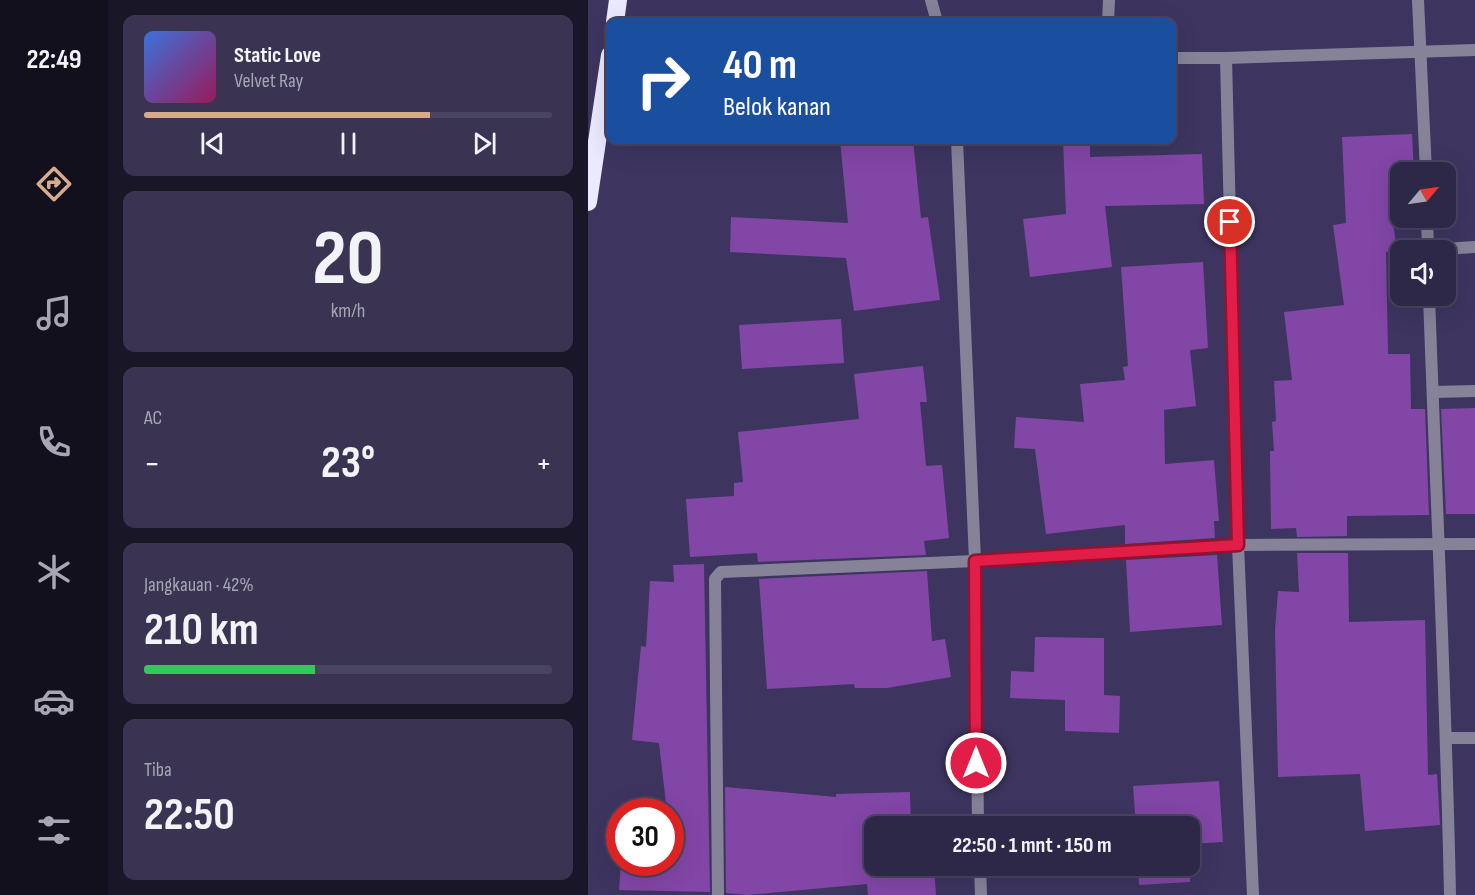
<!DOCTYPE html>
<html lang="id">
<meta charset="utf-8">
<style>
:root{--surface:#2e2848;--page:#3a3452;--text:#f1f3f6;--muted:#a7a6b4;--line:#494460;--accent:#d6ab8b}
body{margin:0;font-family:"Sofia Sans Condensed",sans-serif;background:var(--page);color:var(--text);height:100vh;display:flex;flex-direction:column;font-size:22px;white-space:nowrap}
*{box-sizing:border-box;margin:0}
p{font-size:20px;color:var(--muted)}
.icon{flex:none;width:33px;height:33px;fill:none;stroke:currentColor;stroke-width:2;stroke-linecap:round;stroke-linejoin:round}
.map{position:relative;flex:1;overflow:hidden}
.sheet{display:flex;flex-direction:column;gap:15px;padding:15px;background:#191628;width:480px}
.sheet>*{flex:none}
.top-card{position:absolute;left:18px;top:18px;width:570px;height:126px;border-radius:12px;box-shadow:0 6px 24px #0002,0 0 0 2px var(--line);background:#1a4fa0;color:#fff;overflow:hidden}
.needle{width:39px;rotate:61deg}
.buttons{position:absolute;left:802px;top:162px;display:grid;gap:12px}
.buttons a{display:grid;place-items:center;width:66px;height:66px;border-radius:12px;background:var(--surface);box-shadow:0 6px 24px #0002,0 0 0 2px var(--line);font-size:30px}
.speed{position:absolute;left:18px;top:798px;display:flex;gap:12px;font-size:30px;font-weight:700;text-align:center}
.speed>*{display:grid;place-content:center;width:78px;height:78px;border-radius:50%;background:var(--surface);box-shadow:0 6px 24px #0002,0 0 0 2px var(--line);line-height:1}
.speed .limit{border:9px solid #d22;background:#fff;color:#111}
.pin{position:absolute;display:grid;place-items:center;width:51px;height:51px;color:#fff;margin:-26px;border:3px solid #fff;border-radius:50%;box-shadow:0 2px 6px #0007}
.me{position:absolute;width:66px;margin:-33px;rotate:0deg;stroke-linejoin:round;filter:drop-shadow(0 0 4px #0008)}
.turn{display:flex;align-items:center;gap:21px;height:126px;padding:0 18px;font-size:27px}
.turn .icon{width:78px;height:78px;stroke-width:2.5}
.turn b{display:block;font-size:42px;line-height:51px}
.big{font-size:45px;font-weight:700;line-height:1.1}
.sheet .card{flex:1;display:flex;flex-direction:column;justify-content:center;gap:9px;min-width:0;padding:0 21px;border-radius:12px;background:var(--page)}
.sheet .dial{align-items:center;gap:0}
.dial b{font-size:78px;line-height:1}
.song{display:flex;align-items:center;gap:18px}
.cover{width:72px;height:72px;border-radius:9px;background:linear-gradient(135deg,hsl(220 70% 55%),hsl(330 70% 35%))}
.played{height:6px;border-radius:3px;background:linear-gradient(90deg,var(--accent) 70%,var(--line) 70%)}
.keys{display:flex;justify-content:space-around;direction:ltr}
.heat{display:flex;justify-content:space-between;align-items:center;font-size:33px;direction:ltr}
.charge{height:9px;border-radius:4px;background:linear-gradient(90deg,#34c759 42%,var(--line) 0)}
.trip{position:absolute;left:276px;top:816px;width:336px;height:60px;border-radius:12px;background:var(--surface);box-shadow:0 6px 24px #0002,0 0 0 2px var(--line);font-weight:700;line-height:60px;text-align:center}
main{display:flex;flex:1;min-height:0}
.dock{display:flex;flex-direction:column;width:108px;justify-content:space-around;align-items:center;background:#12101d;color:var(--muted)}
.dock .icon{width:42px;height:42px}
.dock .selected{color:var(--accent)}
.dock b{font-size:27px;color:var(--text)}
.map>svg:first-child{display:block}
.building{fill:#8246a6}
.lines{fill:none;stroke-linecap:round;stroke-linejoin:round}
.minor{stroke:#868399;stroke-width:12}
.motorway{stroke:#ebe9fe;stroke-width:18}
.route-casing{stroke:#92132f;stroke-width:15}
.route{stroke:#e11d48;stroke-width:10}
</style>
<main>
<nav class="dock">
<b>22:49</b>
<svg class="icon selected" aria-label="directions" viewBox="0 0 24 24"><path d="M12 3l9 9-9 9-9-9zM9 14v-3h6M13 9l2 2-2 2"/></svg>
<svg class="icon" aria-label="music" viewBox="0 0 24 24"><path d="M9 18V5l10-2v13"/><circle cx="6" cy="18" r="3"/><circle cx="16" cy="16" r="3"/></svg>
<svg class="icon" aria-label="phone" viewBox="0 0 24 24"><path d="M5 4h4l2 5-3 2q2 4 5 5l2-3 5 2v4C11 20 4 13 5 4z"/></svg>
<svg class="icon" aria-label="climate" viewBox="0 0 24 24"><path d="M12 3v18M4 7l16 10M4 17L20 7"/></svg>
<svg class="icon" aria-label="car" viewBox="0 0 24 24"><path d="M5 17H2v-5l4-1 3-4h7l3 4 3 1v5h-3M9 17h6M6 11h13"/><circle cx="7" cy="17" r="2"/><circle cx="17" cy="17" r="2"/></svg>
<svg class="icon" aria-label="filters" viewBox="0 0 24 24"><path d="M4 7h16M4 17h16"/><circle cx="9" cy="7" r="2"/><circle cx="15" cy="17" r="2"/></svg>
</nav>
<section class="sheet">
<div class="card">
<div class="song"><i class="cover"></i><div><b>Static Love</b><p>Velvet Ray</p></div></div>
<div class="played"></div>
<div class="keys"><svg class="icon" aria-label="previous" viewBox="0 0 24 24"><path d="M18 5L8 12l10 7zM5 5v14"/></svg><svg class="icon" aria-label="pause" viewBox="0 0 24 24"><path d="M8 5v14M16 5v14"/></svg><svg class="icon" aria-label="next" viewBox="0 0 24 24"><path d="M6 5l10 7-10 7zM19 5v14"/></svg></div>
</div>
<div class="card dial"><b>20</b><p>km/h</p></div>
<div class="card"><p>AC</p>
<div class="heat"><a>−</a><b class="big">23°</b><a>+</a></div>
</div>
<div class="card"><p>Jangkauan · 42%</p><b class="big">210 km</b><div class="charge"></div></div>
<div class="card"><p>Tiba</p><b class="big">22:50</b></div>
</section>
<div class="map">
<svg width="887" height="895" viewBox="0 0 887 895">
<rect width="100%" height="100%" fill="#3d3560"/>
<!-- building -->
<g class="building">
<path d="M824,134L826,172H813V196H801L809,250L798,252L800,354H822L823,409H837L841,515L759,516V536L709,537L708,528L683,529L682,451H686L684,422L688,421L686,381L704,380L696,312L756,305L745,225L758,223L754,137Z"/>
<path d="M252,140H325L333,218L340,217L352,300L266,311L258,258L142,252L143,217L260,223Z"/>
<path d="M475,140H502V157L614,154L616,204L517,206L524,267L442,277L435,219L478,214Z"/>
<path d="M615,262L620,348L602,350L608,406L576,410L577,464L626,460L631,521H626L627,538L537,544V525L458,534L447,449L426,448L428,417L496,422L492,384L537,380L535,367L540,366L533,267Z"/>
<path d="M253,319L256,363L154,369L151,325Z"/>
<path d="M335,366L339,402H332L338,466L354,465L361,538L336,541L338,555L170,562L169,553L102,557L98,499L146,496V483L155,482L150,432L271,419L266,374Z"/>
<path d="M887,408V514H858L853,409Z"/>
<path d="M709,553H760L761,622L837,620L840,775L849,774L852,825L777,831L772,774L690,777L687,630L690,591L711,592Z"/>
<path d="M629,555L634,625L542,632L538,560Z"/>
<path d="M116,564L122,892L31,890L33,862H82V812H79L71,743L44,740L53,646L58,647L62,581L86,582L85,565Z"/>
<path d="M339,571L344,641L357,639L363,677L299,688H267L266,684L179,689L171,579Z"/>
<path d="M447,637L516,638V695L532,696L531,733L477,731V700L422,698L423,671L446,672Z"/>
<path d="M631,781L635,842L602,844V826H548L545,786Z"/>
<path d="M137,787L248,797V794L322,792L323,826H286V866H346L348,895H280L279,884L159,895L138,893Z"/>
<path d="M602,849V882L551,885L550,866H602Z"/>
</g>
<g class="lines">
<!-- minor -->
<g class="minor">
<path d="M343,0L349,22"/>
<path d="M830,0L838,172"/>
<path d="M520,22L521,0"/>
<path d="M584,58H638L887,50"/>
<path d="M638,58L650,545L665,895"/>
<path d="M369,140L387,561L390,826"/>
<path d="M839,218L840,250"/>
<path d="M840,250L887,247"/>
<path d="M841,296C848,495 858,695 862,895"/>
<path d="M845,392L887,391"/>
<path d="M859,738H887"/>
<path d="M392,866L393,895"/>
<path d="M130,895L127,579L133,572L387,561L650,545L887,544"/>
</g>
<!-- motorway -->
<g class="motorway">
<path d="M27,22L30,0"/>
<path d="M0,202L22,55"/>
</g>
</g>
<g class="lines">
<!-- route casing -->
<g class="route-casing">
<path id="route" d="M388,763L387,561L650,545L642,222"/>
</g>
<!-- route -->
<use href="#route" class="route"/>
</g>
</svg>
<div class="buttons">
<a><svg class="needle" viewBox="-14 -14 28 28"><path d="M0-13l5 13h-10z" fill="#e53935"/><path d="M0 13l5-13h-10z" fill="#a7a6b4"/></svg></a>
<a><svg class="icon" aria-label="sound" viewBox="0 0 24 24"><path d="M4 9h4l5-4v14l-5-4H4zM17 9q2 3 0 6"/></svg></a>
</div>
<div class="speed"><div class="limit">30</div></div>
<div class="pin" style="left:642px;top:222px;background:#d93025"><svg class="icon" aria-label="arrive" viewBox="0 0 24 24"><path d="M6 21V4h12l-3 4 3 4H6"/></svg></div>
<svg class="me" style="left:388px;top:763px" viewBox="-20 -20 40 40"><circle r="17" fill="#e11d48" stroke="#fff" stroke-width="3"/><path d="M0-11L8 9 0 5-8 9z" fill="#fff"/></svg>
<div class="trip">22:50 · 1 mnt · 150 m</div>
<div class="top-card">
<div class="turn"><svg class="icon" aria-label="right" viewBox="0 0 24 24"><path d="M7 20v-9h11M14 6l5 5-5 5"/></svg><div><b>40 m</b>Belok kanan</div></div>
</div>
</div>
</main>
